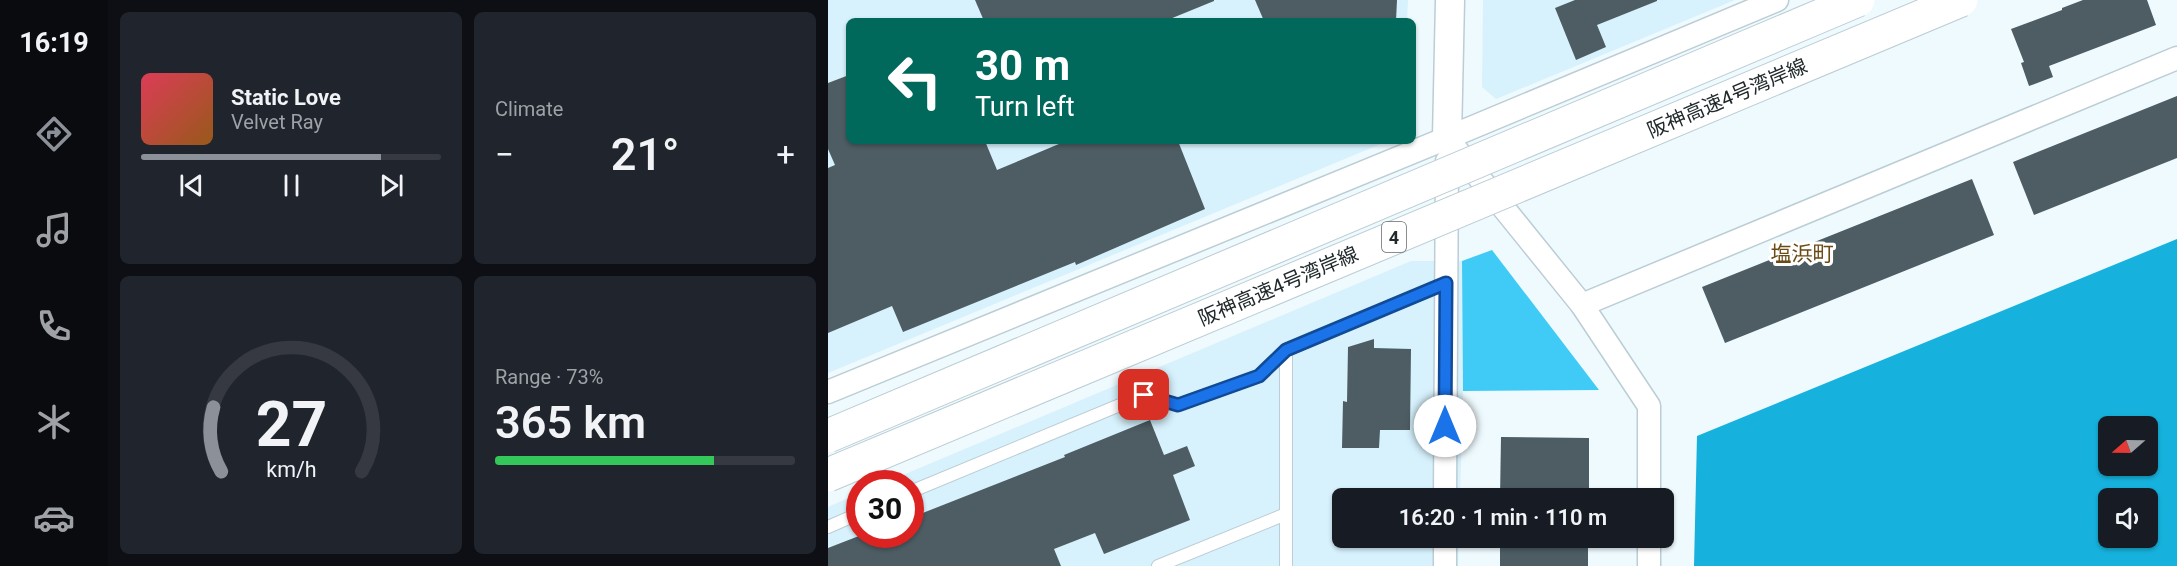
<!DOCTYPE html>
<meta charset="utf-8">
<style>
:root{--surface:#171b24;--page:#20242c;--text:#f1f3f6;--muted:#9ea1a6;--line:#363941;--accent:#8c9099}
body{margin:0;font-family:Roboto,"Noto Sans JP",sans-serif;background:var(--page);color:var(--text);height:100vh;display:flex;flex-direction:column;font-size:22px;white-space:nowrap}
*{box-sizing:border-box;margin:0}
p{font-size:20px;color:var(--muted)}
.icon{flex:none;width:33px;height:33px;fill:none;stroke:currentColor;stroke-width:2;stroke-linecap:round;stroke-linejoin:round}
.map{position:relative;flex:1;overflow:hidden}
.details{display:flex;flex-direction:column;gap:12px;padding:12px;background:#0d0f14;width:720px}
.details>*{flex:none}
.hud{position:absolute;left:18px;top:18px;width:570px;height:126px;border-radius:9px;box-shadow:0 2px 4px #0004;background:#00695c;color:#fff;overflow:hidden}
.needle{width:39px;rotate:250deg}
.tools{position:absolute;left:1270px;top:416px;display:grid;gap:12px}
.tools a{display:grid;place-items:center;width:60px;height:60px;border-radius:9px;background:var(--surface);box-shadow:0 2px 4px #0004;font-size:30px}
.speed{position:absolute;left:18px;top:470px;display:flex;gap:12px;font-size:30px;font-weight:700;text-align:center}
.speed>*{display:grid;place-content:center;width:78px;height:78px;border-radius:50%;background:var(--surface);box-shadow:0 2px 4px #0004;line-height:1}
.speed .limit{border:9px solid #d22;background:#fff;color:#111}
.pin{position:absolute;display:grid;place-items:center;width:51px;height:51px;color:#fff;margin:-26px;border-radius:12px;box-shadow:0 3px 9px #0006}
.me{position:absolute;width:66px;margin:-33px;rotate:0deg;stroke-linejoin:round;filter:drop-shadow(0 0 4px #0008)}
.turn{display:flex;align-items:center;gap:21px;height:126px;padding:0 30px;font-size:27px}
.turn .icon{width:78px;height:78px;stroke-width:2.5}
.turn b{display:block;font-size:42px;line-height:51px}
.big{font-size:45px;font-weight:600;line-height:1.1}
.details .card{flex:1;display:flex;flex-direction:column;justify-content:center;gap:9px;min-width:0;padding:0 21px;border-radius:9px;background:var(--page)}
.details .dial{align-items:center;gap:0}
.dial svg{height:156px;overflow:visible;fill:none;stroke:var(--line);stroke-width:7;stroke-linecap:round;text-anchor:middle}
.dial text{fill:var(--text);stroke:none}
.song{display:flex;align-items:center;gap:18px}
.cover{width:72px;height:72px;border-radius:9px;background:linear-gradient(135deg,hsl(350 70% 55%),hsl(30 70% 35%))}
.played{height:6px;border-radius:3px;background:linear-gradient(90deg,var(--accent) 80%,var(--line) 80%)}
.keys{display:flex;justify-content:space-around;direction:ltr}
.heat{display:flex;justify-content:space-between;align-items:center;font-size:33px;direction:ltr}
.charge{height:9px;border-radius:4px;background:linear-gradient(90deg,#34c759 73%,var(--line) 0)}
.details .tiles{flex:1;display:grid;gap:12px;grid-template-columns:repeat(2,1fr)}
.trip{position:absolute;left:504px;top:488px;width:342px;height:60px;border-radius:9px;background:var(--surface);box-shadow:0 2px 4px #0004;font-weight:600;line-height:60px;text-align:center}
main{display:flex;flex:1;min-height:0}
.tab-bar{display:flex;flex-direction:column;width:108px;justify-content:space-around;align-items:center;background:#090b0e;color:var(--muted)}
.tab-bar .icon{width:42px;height:42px}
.tab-bar .active{color:var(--accent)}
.tab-bar b{font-size:27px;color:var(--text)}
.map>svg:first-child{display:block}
.built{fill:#d7f2fd}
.forest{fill:#40caf6}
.water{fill:#16b2dd;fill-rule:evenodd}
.building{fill:#4d5d63}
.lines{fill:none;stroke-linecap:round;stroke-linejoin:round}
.service-casing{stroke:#bbcdd5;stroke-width:14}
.minor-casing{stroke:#bbcdd5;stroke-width:25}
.tertiary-casing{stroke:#bbcdd5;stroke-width:31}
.service{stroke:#fff;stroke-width:12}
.minor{stroke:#fff;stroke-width:22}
.tertiary{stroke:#fff;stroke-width:28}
.motorway-bridge-casing{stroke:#bbcdd5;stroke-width:35;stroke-linecap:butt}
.motorway-bridge{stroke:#fff;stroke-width:33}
.route-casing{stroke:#114b97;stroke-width:15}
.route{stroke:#1a73e8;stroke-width:10}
.labels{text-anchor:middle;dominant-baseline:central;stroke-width:6;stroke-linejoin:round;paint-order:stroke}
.shield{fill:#fff;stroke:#64696b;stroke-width:1.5}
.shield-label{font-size:18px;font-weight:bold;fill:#21292b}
.street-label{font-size:20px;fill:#21292b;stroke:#fff}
.neighbourhood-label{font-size:21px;fill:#6b4a16;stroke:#fff}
</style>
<main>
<nav class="tab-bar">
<b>16:19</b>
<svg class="icon active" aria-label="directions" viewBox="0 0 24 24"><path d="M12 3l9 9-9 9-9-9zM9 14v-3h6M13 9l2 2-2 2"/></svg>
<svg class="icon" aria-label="music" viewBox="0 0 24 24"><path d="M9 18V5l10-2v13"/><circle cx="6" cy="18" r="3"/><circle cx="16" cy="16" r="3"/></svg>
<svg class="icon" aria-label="phone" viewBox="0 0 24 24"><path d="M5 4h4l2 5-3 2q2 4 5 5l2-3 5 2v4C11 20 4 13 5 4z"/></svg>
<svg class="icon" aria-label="climate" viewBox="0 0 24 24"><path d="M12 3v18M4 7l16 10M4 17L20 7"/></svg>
<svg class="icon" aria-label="car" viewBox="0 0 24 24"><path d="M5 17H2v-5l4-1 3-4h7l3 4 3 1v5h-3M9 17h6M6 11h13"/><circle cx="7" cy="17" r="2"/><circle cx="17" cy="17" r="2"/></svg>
</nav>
<section class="details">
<div class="tiles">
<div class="card">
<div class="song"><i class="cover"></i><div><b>Static Love</b><p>Velvet Ray</p></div></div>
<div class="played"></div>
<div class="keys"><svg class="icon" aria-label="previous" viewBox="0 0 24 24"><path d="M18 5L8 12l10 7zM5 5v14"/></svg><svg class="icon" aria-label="pause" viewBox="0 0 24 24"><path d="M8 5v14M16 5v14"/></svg><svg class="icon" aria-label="next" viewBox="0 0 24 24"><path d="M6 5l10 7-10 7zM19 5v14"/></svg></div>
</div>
<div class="card"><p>Climate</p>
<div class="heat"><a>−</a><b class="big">21°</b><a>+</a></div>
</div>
<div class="card dial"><svg viewBox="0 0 100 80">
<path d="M14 69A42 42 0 1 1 86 69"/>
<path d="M14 69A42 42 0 0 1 10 36" stroke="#8c9099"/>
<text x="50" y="56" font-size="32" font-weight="700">27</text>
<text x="50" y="72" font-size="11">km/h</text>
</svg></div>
<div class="card"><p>Range · 73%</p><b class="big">365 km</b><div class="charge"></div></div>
</div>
</section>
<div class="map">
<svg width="1349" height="566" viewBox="0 0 1349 566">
<rect width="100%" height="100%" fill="#eefafe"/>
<!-- built -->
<g class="built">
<path d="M0,0H580L579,21H21V141H560L0,373Z"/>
<path d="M655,0H907L668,99L654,87Z"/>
<path d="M583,261H634L635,391L632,498H514V537H631L630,566H0V507L31,493L32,534H82V483H56Z"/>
</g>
<!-- forest -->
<path class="forest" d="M664,250L771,390L635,391L634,261Z"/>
<!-- water -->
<path class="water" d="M1349,239V566H866L869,436ZM1281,426H1320V465H1281ZM1281,498H1320V537H1281Z"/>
<!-- building -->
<g class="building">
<path d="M147,0H386V1L337,21H156Z"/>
<path d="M427,0H569L568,21H436Z"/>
<path d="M747,0H829V1L769,25L778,47L748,60L727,8Z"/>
<path d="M1255,0H1319L1328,25L1221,66L1225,77L1201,86L1193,63L1196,62L1183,29L1234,10V8Z"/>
<path d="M21,75V141H157L169,170L238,141H350L377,209L248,265L247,262L75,332L64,306L0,333V168L7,165L0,149V83Z"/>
<path d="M1349,96V158L1206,215L1185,162Z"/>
<path d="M1144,179L1166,235L897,343L874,287Z"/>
<path d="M546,339V348L583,349L582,430H552L551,448H514L515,401L519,402L520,347Z"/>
<path d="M322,420L336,455L359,446L367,466L345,475L362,520L276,554L267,533L226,549L233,566H0V548L36,534H82V518L237,457L236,455Z"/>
<path d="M673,437L761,438V498H672Z"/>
<rect x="672" y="537" width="88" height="29"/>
</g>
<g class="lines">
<!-- service casing -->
<g class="service-casing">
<g id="service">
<path d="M82,492L316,395L350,405L431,376L458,350"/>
<path d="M0,527L32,513"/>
<path d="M330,566L458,514"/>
<path d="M458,566V350L618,283"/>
</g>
</g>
<!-- minor casing -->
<g class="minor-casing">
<g id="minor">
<path d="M619,138L754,305L821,406V498"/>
<path d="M754,305L1349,58"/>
<path d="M0,392L619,138L949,0"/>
<path d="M617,498L619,161"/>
<path d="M617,566V537"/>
<path d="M821,566V537"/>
</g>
</g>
<!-- tertiary casing -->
<g class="tertiary-casing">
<path id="tertiary" d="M619,138L622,0"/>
</g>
<!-- service -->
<use href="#service" class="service"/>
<!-- minor -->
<use href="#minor" class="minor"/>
<!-- tertiary -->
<use href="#tertiary" class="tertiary"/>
<!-- motorway-bridge casing -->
<g class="motorway-bridge-casing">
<g id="motorway-bridge">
<path d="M0,436L1030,0"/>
<path d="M0,475L1133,0"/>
</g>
</g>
<!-- motorway-bridge -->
<use href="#motorway-bridge" class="motorway-bridge"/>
</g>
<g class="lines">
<!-- route casing -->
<g class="route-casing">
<path id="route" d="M316,395L350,405L431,376L458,350L618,283L617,426"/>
</g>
<!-- route -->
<use href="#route" class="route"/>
</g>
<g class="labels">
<!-- shield labels -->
<rect class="shield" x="554" y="222" width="24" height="30" rx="4.5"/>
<g class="shield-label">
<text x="566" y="237">4</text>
</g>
<!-- street labels -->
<g class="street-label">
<text transform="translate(899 98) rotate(-23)">阪神高速4号湾岸線</text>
<text transform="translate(450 286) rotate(-23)">阪神高速4号湾岸線</text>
</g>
<!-- neighbourhood labels -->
<g class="neighbourhood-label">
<text x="974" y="254">塩浜町</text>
</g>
</g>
</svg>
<div class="tools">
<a><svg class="needle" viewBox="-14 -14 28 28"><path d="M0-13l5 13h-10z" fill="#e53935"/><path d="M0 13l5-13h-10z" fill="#9ea1a6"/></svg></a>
<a><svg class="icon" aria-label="sound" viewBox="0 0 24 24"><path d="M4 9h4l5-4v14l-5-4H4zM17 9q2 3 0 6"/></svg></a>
</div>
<div class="speed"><div class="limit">30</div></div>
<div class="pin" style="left:316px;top:395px;background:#d93025"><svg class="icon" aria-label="arrive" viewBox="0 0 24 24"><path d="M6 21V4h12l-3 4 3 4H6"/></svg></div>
<svg class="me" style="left:617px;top:426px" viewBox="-20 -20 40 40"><circle r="19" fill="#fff"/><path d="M0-13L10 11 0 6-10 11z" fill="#1a73e8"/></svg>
<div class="trip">16:20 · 1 min · 110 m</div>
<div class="hud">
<div class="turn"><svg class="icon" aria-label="left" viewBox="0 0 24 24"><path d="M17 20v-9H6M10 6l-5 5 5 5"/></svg><div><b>30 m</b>Turn left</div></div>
</div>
</div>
</main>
